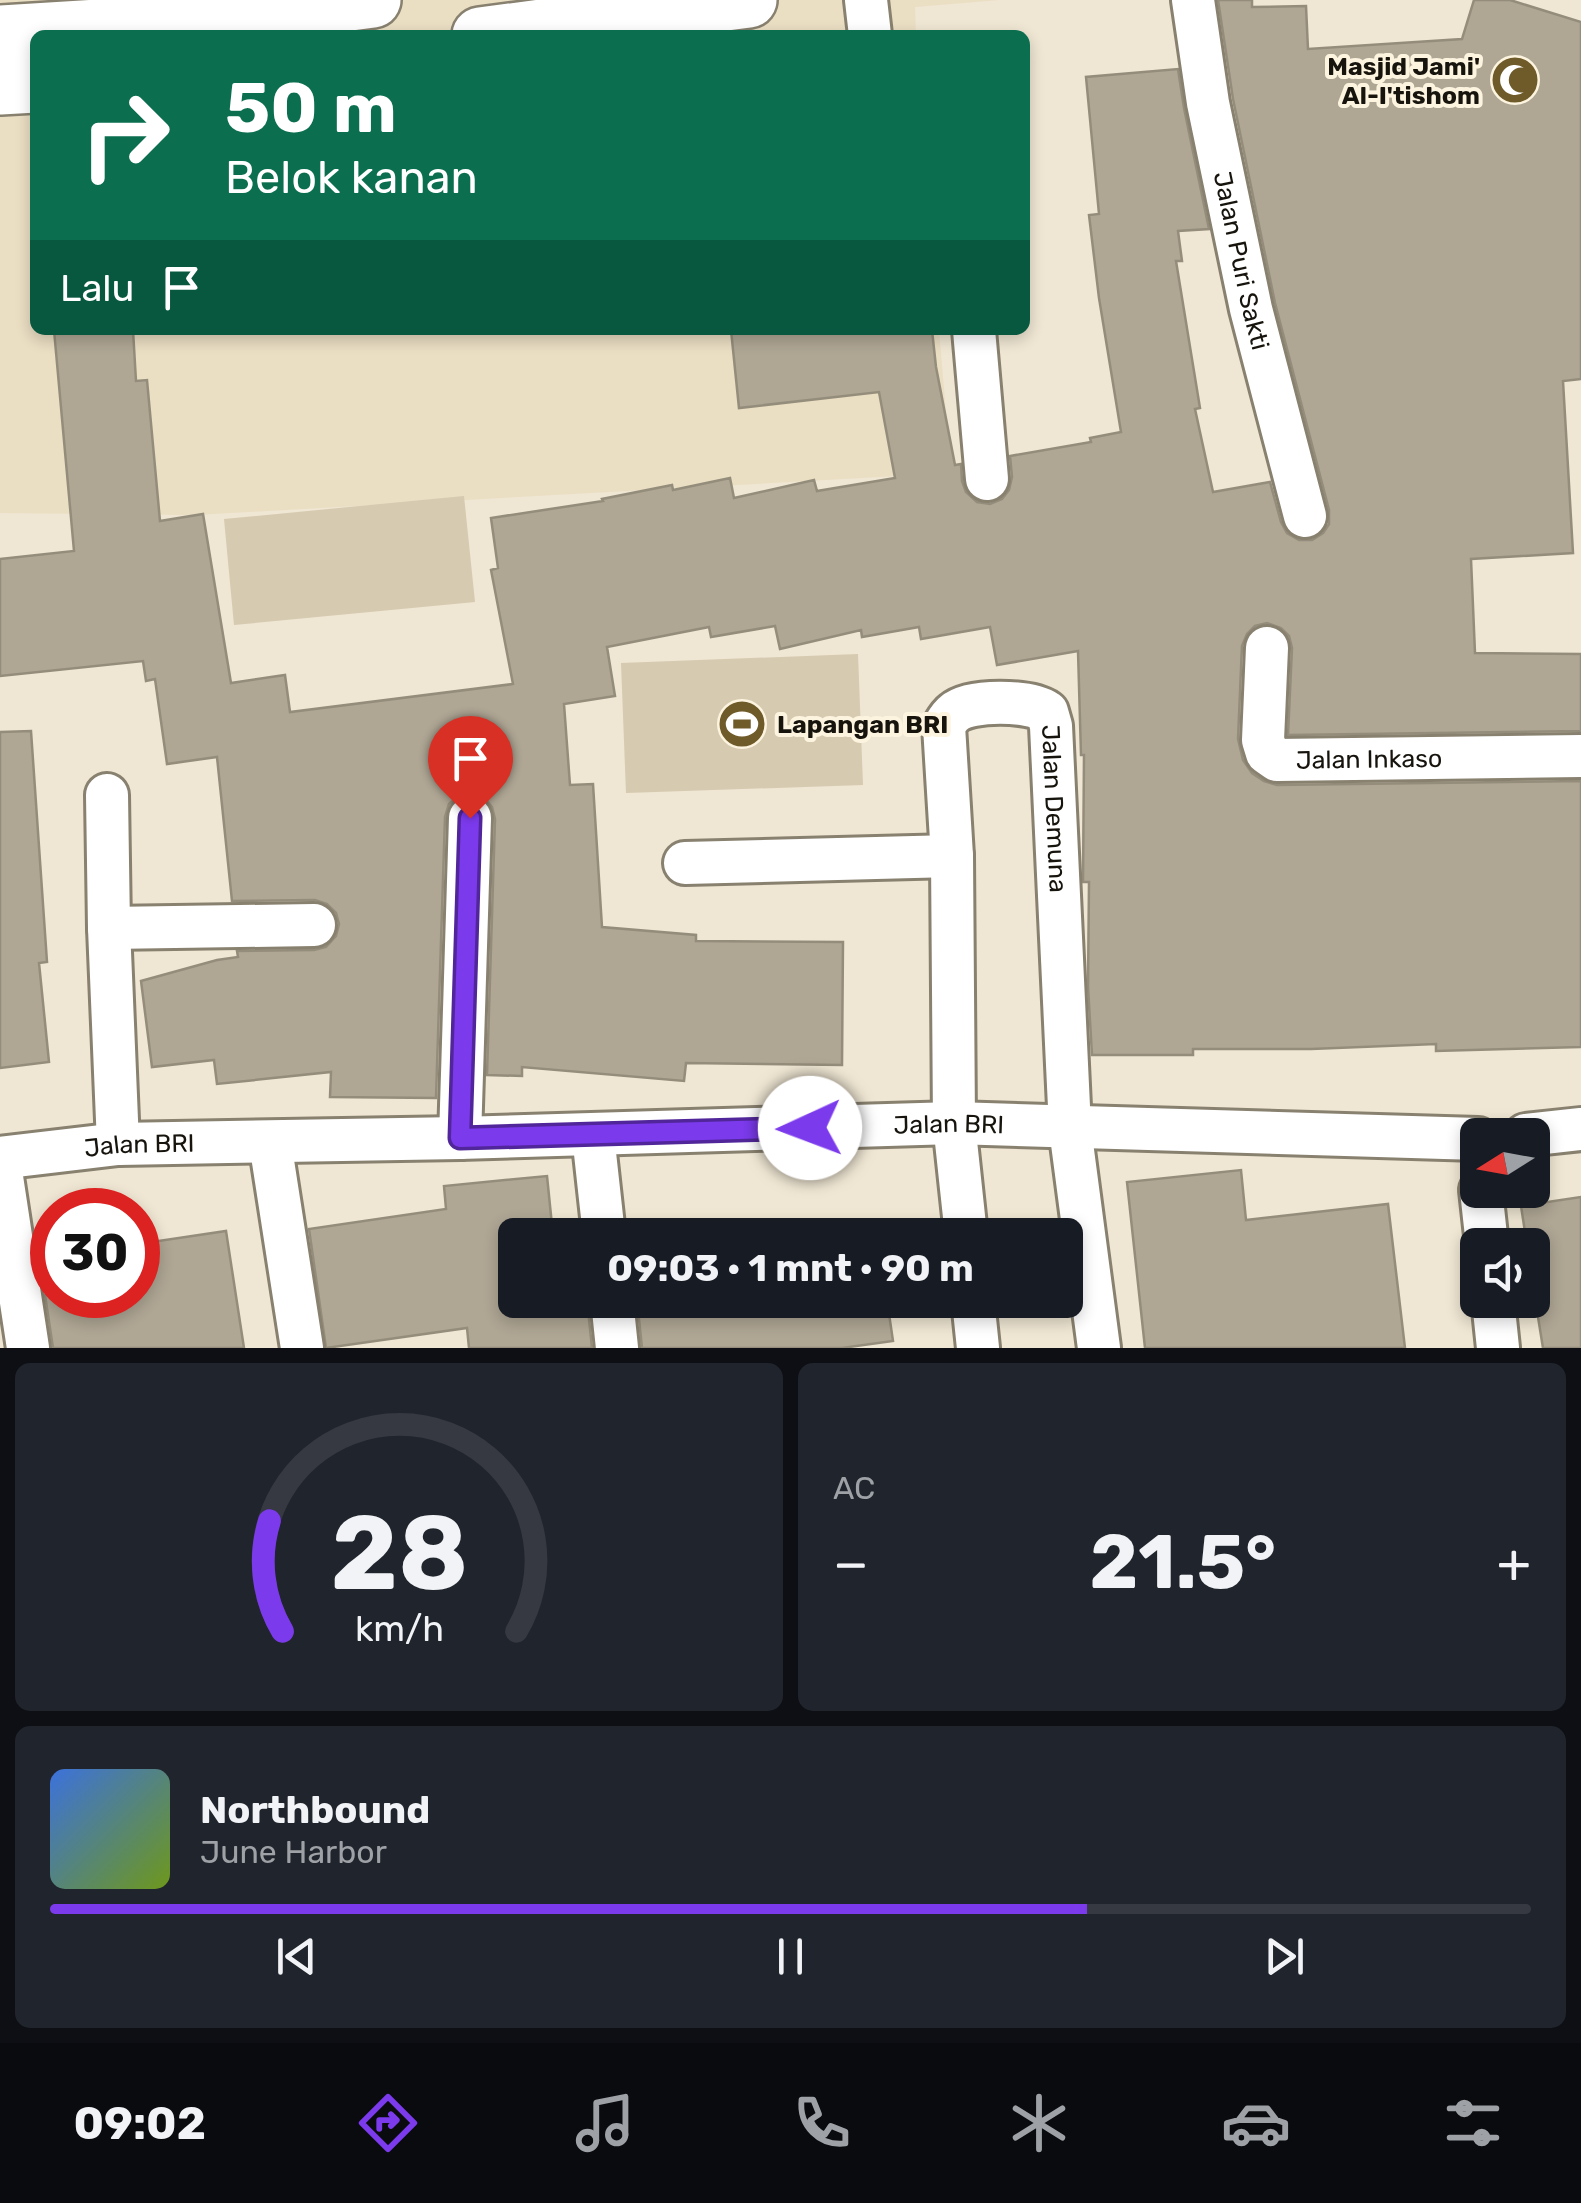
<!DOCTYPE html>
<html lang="id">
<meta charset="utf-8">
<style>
:root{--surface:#171b24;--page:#20242c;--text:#f1f3f6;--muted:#9ea1a6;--line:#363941;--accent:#7c3aed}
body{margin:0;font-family:Rubik,sans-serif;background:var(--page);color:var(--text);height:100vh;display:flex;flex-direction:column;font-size:38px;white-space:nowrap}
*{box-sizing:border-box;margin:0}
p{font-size:32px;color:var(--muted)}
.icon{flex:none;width:55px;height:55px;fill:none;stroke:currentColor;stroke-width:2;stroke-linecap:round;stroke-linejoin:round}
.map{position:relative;height:1348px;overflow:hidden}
.panel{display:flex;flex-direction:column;gap:15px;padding:15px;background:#0d0f14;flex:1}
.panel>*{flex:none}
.guide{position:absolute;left:30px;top:30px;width:1000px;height:305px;border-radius:15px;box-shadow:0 5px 15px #0003;background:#0b6e4f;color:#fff;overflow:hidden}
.needle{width:65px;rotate:259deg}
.controls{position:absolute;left:1460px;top:1118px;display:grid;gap:20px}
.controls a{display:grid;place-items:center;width:90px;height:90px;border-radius:15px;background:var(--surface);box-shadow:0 5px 15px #0003;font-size:50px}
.speed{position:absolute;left:30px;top:1188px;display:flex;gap:20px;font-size:50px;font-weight:700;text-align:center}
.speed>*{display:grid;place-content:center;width:130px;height:130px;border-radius:50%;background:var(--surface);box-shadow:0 5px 15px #0003;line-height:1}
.speed .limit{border:15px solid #d22;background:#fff;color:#111}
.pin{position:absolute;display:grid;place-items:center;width:85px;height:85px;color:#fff;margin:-102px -42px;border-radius:50% 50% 50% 0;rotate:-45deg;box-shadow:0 0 10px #0007}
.pin .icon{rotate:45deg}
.me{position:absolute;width:110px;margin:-55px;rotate:268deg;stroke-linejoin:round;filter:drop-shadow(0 0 8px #0008)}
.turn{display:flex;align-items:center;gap:35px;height:210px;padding:0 30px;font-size:45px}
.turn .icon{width:130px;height:130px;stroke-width:2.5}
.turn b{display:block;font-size:70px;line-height:85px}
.then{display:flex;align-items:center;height:95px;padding:0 30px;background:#0003;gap:20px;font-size:38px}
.big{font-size:75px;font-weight:700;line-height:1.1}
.panel .widget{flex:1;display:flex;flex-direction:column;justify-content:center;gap:15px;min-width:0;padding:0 35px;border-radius:15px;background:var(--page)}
.panel .dial{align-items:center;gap:0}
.dial svg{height:260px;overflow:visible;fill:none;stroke:var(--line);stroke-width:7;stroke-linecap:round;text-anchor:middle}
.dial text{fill:var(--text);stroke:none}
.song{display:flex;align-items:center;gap:30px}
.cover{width:120px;height:120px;border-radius:15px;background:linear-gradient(135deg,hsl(220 70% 55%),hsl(80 70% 35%))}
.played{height:10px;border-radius:5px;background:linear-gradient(90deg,var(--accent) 70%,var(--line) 70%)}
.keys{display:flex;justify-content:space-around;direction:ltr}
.heat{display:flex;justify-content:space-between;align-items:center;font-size:55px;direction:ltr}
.panel .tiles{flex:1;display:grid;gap:15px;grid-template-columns:1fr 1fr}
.widget:last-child{grid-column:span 2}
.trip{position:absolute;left:498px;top:1218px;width:585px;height:100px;border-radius:15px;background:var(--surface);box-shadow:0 5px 15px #0003;font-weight:700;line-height:100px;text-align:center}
.tabs{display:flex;height:160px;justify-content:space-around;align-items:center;background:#090b0e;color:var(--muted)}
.tabs .icon{width:70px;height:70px}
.tabs .selected{color:var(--accent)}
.tabs b{font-size:45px;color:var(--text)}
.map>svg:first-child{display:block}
.built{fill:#eadec3}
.garden{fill:#d6cab0}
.building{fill:#afa694;stroke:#958d7b;stroke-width:2.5}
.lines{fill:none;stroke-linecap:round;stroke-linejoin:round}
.minor-casing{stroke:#89816f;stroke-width:48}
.primary-casing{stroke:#89816f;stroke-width:60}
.minor{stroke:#fff;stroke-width:42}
.primary{stroke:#fff;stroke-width:55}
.route-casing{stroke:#51269a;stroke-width:25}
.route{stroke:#7c3aed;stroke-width:18}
.labels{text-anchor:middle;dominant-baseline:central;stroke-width:8;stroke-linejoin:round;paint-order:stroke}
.poi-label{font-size:25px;font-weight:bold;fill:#17140d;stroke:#fdf4e0;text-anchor:end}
.street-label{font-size:25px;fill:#17140d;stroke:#fdf4e0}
</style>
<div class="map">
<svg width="1581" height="1348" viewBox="0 0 1581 1348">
<rect width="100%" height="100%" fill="#efe6d3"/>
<!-- built -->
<path class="built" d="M0,0H999L915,7L916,35H35V330H939L951,473L195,515L0,513Z"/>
<!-- garden -->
<g class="garden">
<path d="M464,496L475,602L234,625L224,519Z"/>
<path d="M858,654L863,785L626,793L621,663Z"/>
</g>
<!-- building -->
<g class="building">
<path d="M1218,0H1252V7L1306,6L1308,49L1462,39L1474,0H1510L1581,22V379L1563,381L1573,553L1471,559L1475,653L1581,654V731L1288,735L1292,648L1289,636L1281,628L1267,623L1255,626L1247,634L1242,646L1238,739L1243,760L1252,773L1264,781L1277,785L1581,781V1047L1436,1051V1044L1311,1049H1193V1055H1092L1088,987L1089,882H1083L1084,755H1081L1078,651L997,665L990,627L921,639L919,627L862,637L861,630L780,649L775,626L711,637L709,627L607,647L615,696L564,704L570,785L593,784L602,927L696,935V941L843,942L842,1065L686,1063L684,1081L522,1067V1076L487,1075L495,819L492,807L484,797L470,793L457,797L449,804L445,817L436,1098L330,1097L331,1072L217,1084L214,1060L152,1067L141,981L217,960L238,957L237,951L314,950L326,947L336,936L339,924L336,913L327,904L315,900L232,901L217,757L167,764L155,679L146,681L143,661L0,676V559L74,551L54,330H133L136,381L147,380L160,521L203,514L231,683L285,675L290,712L513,684L491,570L498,568L491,518L603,501L602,499L672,485L673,490L730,478L734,498L814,480L817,491L895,478L879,392L739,408L731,330H932L936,367L955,465L961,464L962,481L966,492L977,502L990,504L1002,499L1009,490L1012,477L1010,456L1091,442L1090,438L1121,432L1099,298L1089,215L1099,214L1086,77L1178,69L1184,108L1209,229L1178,231L1182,261H1176L1200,408L1195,409L1213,492L1270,482L1281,522L1287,533L1299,540H1312L1323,533L1329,524V510L1275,303L1233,99Z"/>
<path d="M31,731L47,962L39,963L49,1062L0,1068V732Z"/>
<path d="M1241,1170L1246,1220L1388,1204L1405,1348H1145L1127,1182Z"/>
<path d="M547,1176L553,1235H515V1300H587L592,1348H469L467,1328L326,1348L309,1229L446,1209L444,1186Z"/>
<path d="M1581,1197V1348H1543L1532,1280V1245H1527L1521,1206Z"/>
<path d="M226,1231L244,1348H53L45,1295H138V1244Z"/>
<path d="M637,1300H887L893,1341L842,1348H642Z"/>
</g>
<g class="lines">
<!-- minor casing -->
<g class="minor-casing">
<g id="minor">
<path d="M866,0L870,35"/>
<path id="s1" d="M1193,0L1208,103L1251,309L1305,516"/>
<path d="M974,330L987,479"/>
<path id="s2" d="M1267,648L1263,740L1267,753L1277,760L1581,756"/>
<path d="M107,795L109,928L118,1144"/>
<path d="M685,863L952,856"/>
<path d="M109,928L314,925"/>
<path d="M593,1135L604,1235"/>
<path d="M1526,1135L1581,1129"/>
<path d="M460,1138L470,818"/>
<path d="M270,1142L302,1348"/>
<path id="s3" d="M0,1158L118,1144L460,1138L954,1123L1478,1139"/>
<path d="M0,1164L28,1348"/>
<path d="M1481,1190L1487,1245"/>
<path id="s4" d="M966,1235L954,1123L952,856L944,726C947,721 950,716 954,713C970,699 1030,700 1047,712L1051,726L1070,1128L1099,1348"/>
<path d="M612,1300L617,1348"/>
<path d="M973,1300L978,1348"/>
<path d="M1493,1300L1498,1348"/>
</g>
</g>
<!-- primary casing -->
<g class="primary-casing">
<g id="primary">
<path d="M0,33L229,19L373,0"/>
<path d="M480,35L749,0"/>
<path d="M0,87L35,85"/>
</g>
</g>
<!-- minor -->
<use href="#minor" class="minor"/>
<!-- primary -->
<use href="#primary" class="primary"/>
</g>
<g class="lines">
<!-- route casing -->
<g class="route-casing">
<path id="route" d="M470,818L460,1138L810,1128"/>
</g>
<!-- route -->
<use href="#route" class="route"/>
</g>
<!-- icons -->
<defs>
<g id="mosque-disc" transform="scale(2.5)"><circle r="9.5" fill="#6f5b29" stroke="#fdf4e0"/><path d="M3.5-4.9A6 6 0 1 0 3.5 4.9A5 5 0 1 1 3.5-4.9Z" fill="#fff"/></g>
<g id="stadium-disc" transform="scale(2.5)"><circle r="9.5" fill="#6f5b29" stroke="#fdf4e0"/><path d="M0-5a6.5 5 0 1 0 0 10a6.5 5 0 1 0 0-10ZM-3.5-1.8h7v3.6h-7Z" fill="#fff"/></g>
</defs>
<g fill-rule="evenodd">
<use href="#mosque-disc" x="1515" y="80"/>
<use href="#stadium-disc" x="742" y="724"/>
</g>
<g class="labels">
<!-- poi labels -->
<g class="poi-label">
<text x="1480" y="66">Masjid Jami'<tspan x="1480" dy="29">Al-I'tishom</tspan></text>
<text x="777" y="724" text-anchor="start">Lapangan BRI</text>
</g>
<!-- street labels -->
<g class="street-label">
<text stroke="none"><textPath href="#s1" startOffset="265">Jalan Puri Sakti</textPath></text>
<text stroke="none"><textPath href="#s2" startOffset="210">Jalan Inkaso</textPath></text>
<text stroke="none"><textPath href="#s4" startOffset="720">Jalan Demuna</textPath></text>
<text stroke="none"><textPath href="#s3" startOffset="950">Jalan BRI</textPath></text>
<text stroke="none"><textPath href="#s3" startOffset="140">Jalan BRI</textPath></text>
</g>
</g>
</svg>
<div class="controls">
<a><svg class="needle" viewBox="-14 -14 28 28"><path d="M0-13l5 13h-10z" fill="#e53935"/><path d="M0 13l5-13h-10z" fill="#9ea1a6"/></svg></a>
<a><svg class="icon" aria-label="sound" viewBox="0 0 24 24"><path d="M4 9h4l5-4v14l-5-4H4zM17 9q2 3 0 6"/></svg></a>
</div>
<div class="speed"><div class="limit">30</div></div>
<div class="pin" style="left:470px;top:818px;background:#d93025"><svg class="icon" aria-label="arrive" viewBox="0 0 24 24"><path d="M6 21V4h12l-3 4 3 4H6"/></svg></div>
<svg class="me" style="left:810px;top:1128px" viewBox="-20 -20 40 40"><circle r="19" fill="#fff"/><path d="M0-13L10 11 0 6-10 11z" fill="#7c3aed"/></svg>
<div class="trip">09:03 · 1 mnt · 90 m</div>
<div class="guide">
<div class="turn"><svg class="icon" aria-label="right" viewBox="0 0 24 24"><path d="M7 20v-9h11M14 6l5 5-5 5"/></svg><div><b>50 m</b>Belok kanan</div></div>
<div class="then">Lalu<svg class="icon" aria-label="arrive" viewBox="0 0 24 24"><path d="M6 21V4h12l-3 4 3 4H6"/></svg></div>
</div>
</div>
<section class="panel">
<div class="tiles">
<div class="widget dial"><svg viewBox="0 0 100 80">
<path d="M14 69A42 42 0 1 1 86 69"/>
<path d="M14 69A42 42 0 0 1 10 35" stroke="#7c3aed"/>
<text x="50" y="56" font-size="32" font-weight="700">28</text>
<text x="50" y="72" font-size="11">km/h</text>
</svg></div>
<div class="widget"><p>AC</p>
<div class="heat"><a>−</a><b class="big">21.5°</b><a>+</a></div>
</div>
<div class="widget">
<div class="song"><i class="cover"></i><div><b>Northbound</b><p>June Harbor</p></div></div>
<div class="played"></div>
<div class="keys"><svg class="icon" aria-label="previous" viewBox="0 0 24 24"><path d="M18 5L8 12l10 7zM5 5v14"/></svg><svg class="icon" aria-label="pause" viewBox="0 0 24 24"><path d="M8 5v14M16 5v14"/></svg><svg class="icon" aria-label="next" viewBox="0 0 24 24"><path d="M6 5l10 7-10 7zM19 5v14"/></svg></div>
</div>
</div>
</section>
<nav class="tabs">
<b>09:02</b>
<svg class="icon selected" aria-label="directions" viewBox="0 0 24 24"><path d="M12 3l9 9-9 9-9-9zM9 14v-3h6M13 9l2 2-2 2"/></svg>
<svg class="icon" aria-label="music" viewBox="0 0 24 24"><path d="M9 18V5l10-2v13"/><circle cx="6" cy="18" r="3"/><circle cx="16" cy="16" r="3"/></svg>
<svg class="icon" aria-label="phone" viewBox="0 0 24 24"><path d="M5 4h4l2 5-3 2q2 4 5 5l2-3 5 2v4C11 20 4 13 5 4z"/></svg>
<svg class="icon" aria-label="climate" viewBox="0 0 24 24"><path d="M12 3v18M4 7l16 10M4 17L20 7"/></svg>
<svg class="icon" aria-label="car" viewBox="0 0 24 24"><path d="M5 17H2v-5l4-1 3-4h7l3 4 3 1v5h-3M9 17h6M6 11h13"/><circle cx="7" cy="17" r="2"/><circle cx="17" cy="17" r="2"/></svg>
<svg class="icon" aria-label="filters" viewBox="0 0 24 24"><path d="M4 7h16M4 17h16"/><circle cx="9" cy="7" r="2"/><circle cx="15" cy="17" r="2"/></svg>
</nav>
